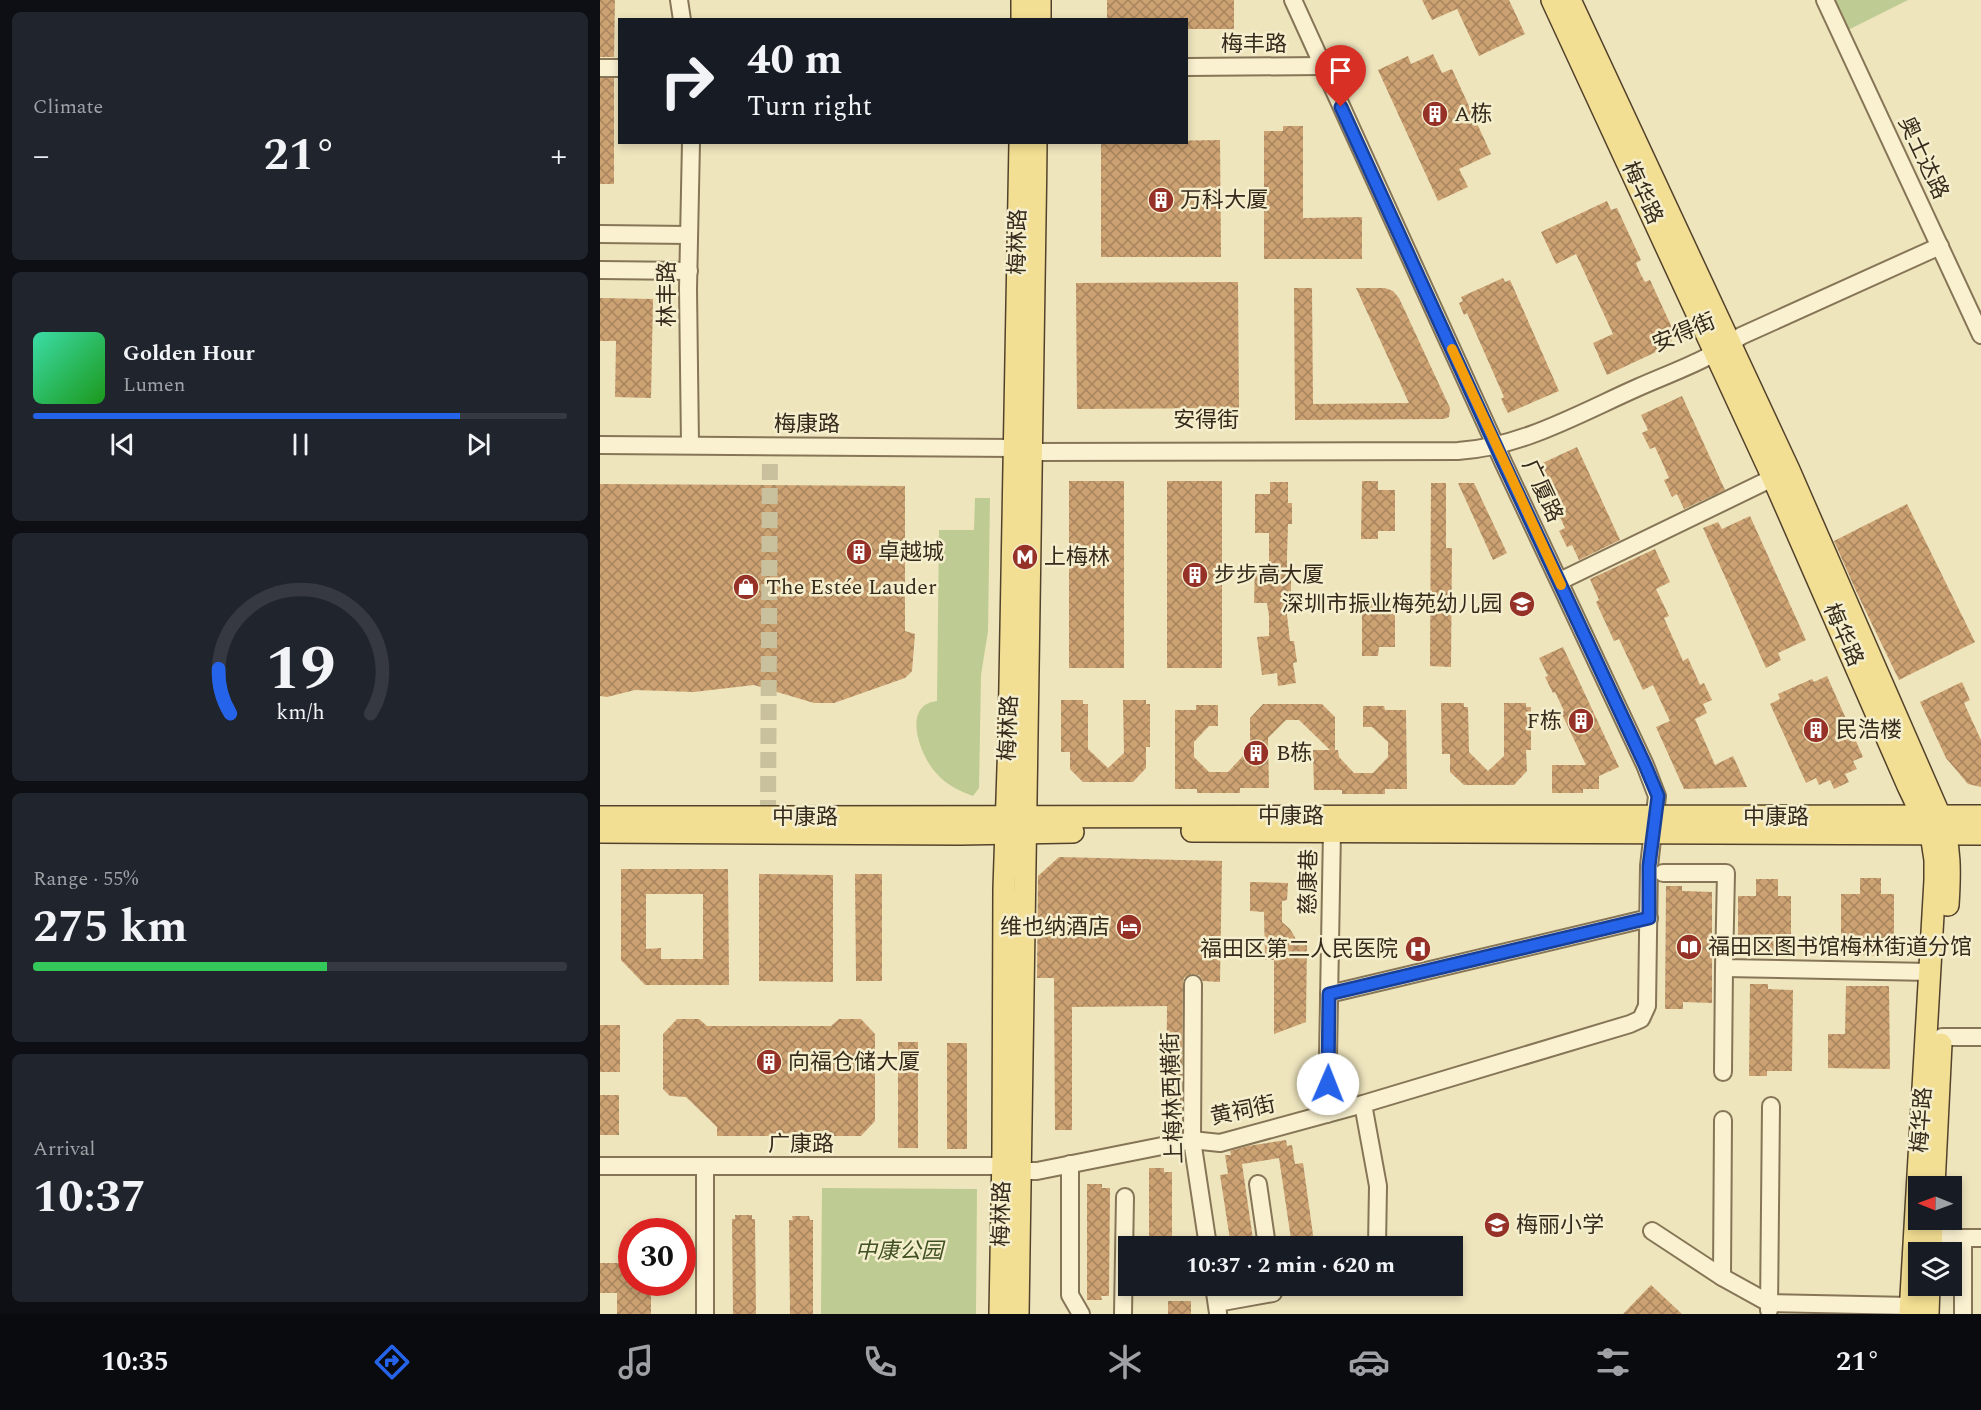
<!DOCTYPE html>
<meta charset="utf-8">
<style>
:root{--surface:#171b24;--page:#20242c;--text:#f1f3f6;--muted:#9ea1a6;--line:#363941;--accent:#2563eb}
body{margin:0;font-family:Spectral,"Noto Sans SC",serif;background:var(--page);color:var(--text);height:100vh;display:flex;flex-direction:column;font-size:22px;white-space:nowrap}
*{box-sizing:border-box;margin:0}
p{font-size:20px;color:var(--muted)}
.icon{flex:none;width:33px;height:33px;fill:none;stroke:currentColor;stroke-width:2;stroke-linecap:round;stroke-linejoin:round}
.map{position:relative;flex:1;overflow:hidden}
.side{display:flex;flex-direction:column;gap:12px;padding:12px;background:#0d0f14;width:600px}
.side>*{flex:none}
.guide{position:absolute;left:18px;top:18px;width:570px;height:126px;border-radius:0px;box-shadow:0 3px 9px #0003;background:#171b24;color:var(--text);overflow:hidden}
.needle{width:39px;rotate:271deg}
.fabs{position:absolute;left:1308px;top:1176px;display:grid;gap:12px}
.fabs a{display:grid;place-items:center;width:54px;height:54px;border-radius:0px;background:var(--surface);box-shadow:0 3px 9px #0003;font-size:30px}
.speed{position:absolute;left:18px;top:1218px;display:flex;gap:12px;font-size:30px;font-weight:700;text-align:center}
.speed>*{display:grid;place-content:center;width:78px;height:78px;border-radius:50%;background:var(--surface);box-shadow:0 3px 9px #0003;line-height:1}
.speed .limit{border:9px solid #d22;background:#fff;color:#111}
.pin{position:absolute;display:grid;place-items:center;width:51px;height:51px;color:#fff;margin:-62px -26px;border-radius:50% 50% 50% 0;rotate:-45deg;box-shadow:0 0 6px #0007}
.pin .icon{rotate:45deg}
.me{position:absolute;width:66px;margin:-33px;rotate:1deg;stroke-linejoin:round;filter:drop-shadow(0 0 4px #0008)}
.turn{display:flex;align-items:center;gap:21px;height:126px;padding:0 30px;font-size:27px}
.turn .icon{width:78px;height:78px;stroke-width:2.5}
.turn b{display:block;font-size:42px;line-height:51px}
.big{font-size:45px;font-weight:700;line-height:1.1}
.side .widget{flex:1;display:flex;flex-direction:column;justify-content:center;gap:9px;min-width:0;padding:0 21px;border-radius:9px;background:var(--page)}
.side .dial{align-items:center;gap:0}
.dial svg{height:156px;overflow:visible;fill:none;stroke:var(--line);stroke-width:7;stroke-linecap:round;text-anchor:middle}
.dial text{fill:var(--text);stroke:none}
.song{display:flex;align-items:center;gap:18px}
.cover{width:72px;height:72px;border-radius:9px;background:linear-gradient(135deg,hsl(160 70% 55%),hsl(120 70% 35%))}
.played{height:6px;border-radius:3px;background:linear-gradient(90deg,var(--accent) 80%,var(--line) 80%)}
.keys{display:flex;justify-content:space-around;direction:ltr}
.heat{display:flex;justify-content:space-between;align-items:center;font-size:33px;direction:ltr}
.charge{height:9px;border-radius:4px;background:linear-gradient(90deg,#34c759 55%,var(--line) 0)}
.trip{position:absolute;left:518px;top:1236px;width:345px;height:60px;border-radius:0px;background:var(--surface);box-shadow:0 3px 9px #0003;font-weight:700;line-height:60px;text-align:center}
.menu{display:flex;height:96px;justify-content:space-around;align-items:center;background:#090b0e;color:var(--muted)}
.menu .icon{width:42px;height:42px}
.menu .current{color:var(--accent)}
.menu b{font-size:27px;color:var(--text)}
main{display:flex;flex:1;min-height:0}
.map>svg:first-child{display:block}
.park{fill:#becb92}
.building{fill:url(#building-cross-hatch);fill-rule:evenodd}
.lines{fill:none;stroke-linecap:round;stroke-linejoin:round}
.minor-tunnel{stroke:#c9c09d;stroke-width:16;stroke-dasharray:16 8;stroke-linecap:butt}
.minor-casing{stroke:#867556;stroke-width:20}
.major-casing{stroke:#53422b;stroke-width:24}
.minor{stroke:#f9f1d0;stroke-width:16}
.major{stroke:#f3df93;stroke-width:21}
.route-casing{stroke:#184099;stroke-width:15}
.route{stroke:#2563eb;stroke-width:10}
.slow{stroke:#f59e0b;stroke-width:10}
.labels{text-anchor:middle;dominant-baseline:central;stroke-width:5;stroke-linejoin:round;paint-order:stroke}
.street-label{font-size:22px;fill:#352a1b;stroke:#f5eecd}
.poi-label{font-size:22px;fill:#352a1b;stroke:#f5eecd;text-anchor:start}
.park-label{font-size:22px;font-style:italic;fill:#405122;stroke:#f5eecd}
</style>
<main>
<section class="side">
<div class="widget"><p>Climate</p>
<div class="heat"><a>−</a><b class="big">21°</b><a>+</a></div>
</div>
<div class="widget">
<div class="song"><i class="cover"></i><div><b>Golden Hour</b><p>Lumen</p></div></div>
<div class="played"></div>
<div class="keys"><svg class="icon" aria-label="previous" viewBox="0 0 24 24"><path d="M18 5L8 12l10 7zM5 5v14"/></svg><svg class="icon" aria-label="pause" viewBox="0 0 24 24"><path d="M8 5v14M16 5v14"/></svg><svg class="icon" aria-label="next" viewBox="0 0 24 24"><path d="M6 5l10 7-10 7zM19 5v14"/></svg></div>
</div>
<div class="widget dial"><svg viewBox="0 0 100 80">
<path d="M14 69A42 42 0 1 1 86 69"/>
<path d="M14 69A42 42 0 0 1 8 46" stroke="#2563eb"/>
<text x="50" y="56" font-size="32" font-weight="700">19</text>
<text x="50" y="72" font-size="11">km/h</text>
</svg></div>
<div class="widget"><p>Range · 55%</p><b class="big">275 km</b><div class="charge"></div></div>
<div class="widget"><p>Arrival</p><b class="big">10:37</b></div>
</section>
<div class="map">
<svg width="1381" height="1314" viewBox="0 0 1381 1314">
<defs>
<pattern id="building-cross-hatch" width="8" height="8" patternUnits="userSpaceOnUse" patternTransform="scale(1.5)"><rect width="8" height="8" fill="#cda272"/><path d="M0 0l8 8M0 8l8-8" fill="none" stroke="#a7845d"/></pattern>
</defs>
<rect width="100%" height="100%" fill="#eee5bd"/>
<!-- park -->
<g class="park">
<path d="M1233,0H1308L1248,30Z"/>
<path d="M375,498H390L388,631L381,675L379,788L373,796C359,791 347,785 337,774C321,758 300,705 337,701L339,530H374Z"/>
<path d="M222,1188L377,1189L376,1314H221Z"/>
</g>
<!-- building -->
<g class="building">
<path d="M0,0H15L14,57H0Z"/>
<path d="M507,0H634V29H586V20H507Z"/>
<path d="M822,0H909L925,34L879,56L857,9L832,20Z"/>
<path d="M833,54L842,73L852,69L891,154L859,169L868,187L838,201L778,70L808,56L811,64Z"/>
<rect x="0" y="78" width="14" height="106"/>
<path d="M683,126H703V218L762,217V259H664V131H683Z"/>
<path d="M620,140L621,257H501V142Z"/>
<path d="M1007,201L1011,210L1017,208L1041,260L1036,263L1040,273L1045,282L1050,280L1074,332L1069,335L1073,344L1007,375L993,343L1013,334L976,254L956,264L941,232Z"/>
<path d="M903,278L905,282L910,280L959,391L908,413L901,399L904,397L867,313L864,315L859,303L863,301L861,297Z"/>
<path d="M638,282L639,408L477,409L476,283Z"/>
<path d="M694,288H712L713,404L809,403L756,288H785L793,291L799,298L850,408L849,417L844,419L695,420Z"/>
<path d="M0,298L53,299L51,398L15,397L16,341H0Z"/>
<path d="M1082,396L1125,490L1084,509L1077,494L1072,497L1064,480L1069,478L1062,462L1055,447L1050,449L1042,433L1048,430L1041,415Z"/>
<path d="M977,447L1020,540L979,560L972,545L967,547L959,531L965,528L951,498L946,500L938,483L943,481L936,466Z"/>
<rect x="469" y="481" width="55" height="187"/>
<rect x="567" y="481" width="55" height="187"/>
<path d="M762,481H778V490H795V531H778V539H761Z"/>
<path d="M670,482H688V503H692V524H688L687,556V574H691V595H687V615L690,641H694L697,662L693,663L696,683L678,686L677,673L662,675L657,637L669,636V616L667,603H654L655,565H669V533H655V494H670Z"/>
<path d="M831,483H846V548H852L851,667L830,666Z"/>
<path d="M858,483H874L907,553L893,560Z"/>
<path d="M0,484L305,486V631L315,634L312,671L305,678L234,703H214L154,685L94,692L35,690L7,697L0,696Z"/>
<path d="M1307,504L1375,642L1299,680L1257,593L1234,541Z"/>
<path d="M1150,516L1206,640L1178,653L1181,660L1166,668L1103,528L1118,522L1122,529Z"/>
<path d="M1055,549L1070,582L1056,589L1069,616L1064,618L1083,661L1088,658L1100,685L1104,683L1112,700L1103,704L1107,713L1095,719L1115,765L1133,756L1147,787L1084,789L1056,727L1070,721L1053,685L1043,690L1019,639L1014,641L996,602L999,600L990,579Z"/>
<path d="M762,598H779V607H795V647H779L778,656H762Z"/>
<path d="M963,647L1019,767L999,776V789H983V793H952V765H986L961,712L964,711L955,692L953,693L945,677L948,676L939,658Z"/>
<path d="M1227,676L1263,757L1253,761L1257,769L1245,774L1249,782L1234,789L1230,780L1219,785L1216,778L1206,783L1170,704L1180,699L1178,694L1212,679L1214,682Z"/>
<path d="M1362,682L1370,700L1364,703L1381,740V787L1368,784L1346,758L1320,702Z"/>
<path d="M461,700H483V704H488V749L508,768L524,753L523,700H546V704H550V747H546V768L533,782H483L470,769V752H461Z"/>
<path d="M841,703H864V707H868L869,752L888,771L904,756V703H926V707H931V750H926L927,771L914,785H864L850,772V754H842Z"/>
<path d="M663,704H722L735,717V750H738L739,757L754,773H773L788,757V742L772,727H763V706H784L785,710H806L807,789H785V794H742V790H714L713,750H730L699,720H686L668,738L669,788H640V793H597V789H575V710H596V705H618V726H609L594,742V757L609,772H628L643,756V749H650V718Z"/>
<path d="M459,857L622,861L620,982L603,981L599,975L592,974L584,978L583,983L582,1108H566L567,1006L472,1007V1130H455L454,978H437L438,876Z"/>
<path d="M21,869H128L129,985H45L21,960ZM46,894H103V959H61V948L46,949Z"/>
<path d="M159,874L233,875V982L159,981Z"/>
<path d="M255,874H282V981H256Z"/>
<path d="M1260,878H1281V894H1294V939H1281V956L1259,955V939H1241V894H1260Z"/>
<path d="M1156,879H1178V896H1191V941H1178V957H1156V940H1138V896H1156Z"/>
<path d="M650,882L688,883L687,900L682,901V922L690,929L696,939H707L706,1022L674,1034V960H665L664,912L650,911Z"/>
<path d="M1066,886H1082V891L1112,892V1003L1083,1002V1009H1065Z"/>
<path d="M1150,984H1168V989L1193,990L1192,1071H1167V1076H1149Z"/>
<path d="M1246,986H1289L1290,1069L1228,1068V1034H1245Z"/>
<path d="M77,1019H99L107,1026H231L239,1019H261L275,1034V1121L261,1136H117V1127L86,1097L70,1096L63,1089V1034Z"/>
<rect x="0" y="1025" width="20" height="47"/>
<rect x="298" y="1042" width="20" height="106"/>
<rect x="347" y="1043" width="20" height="106"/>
<rect x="0" y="1095" width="19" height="40"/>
<path d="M686,1140L687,1146L692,1145L695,1164L703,1163L714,1242L707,1243V1246H692L679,1158L642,1164L654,1246H631L620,1175L628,1174L625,1155H631L630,1151L648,1146Z"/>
<path d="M549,1168H564V1172H572V1241H564V1246H549Z"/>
<path d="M487,1184H502V1188H510L509,1296H501L502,1300H487Z"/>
<path d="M135,1215H152V1219H155L156,1314H133L132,1219H135Z"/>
<path d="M192,1216H209L210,1220H213V1314H190L189,1220H193Z"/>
<path d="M0,1263H30L32,1282H51V1314H17V1293H0Z"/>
<path d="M1051,1285L1082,1314H1023Z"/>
<rect x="568" y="1301" width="23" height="13"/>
</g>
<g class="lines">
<!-- minor-tunnel -->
<path class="minor-tunnel" d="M168,816L170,447"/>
<!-- minor casing -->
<g class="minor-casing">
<g id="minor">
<path d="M79,0L82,20"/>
<path d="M1225,0L1381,335"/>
<path d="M586,67L722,66"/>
<path d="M0,68H20"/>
<path d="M0,234L89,235"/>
<path d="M0,270L89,271"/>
<path d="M0,445L415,448"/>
<path d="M90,445L88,289L91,142"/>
<path d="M432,452L858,451C922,447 980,413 1039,387C1073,372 1111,359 1141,336L1340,246"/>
<path d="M960,581L1183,473"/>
<path d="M1063,873H1126L1124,968L1331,972"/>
<path d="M593,984L592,1140L608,1246"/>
<path d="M729,994L1049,918"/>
<path d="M1342,1037H1381"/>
<path d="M1123,1072L1124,968"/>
<path d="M763,1104L778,1186L777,1246"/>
<path d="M727,1114L732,831"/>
<path d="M470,1164V1295L481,1314"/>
<path d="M0,1166H403"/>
<path d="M105,1166V1314"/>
<path d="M421,1171H437L592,1140L620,1143L763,1104L1030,1024L1041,1019L1047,1006L1049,866L1057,796L1045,765L904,464L693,0"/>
<path d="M658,1184L667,1246"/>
<path d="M1052,1231L1122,1277L1169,1303L1311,1306"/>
<path d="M1332,1238H1381"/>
<path d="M1122,1277L1123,1120"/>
<path d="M614,1286L618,1313"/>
<path d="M617,1303L673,1293L672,1286"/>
<path d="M1169,1310L1171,1106"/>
<path d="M523,1314L525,1197"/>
<path d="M1363,1314V1238"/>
</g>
</g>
<!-- major casing -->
<g class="major-casing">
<g id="major">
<path d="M952,0L1173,478L1308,786L1331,834L1335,860V880L1310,1314"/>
<path d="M970,0L1189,470L1340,816C1351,846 1350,874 1348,905"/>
<path d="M422,20V0"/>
<path d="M440,20V0"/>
<path d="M0,817L1381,816"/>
<path d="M592,831L1381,834"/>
<path d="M0,832L360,834L473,832"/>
<path d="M1334,1186L1341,1044"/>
<path d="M1331,1252L1332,1220"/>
<path d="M400,1314L403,1151L404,889L409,738L420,142"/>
<path d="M418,1314C425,924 432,533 436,142"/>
<path d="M1328,1314L1329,1286"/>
</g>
</g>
<!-- minor -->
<use href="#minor" class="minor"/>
<!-- major -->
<use href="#major" class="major"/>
</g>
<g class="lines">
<!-- route casing -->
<g class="route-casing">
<path id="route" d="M728,1084L729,994L1049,918V866L1058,796L1045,765L904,464L741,107"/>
</g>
<!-- route -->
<use href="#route" class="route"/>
<!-- slow -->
<path class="slow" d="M852,349L961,585"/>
</g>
<!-- icons -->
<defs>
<g id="building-disc" transform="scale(1.35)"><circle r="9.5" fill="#953126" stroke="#f5eecd"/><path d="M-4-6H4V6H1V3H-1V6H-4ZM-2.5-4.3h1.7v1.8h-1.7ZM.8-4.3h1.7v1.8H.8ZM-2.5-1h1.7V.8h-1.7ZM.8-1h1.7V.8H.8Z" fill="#fff"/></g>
<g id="metro-disc" transform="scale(1.35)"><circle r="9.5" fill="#953126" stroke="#f5eecd"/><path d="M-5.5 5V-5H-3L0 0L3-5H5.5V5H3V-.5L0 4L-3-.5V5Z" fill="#fff"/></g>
<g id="shop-disc" transform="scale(1.35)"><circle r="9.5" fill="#953126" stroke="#f5eecd"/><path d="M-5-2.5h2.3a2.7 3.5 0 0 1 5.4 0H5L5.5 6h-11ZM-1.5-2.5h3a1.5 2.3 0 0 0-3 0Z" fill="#fff"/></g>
<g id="school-disc" transform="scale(1.35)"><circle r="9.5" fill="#953126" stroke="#f5eecd"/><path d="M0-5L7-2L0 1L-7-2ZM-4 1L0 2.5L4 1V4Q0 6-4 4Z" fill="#fff"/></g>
<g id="hotel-disc" transform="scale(1.35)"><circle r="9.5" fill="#953126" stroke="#f5eecd"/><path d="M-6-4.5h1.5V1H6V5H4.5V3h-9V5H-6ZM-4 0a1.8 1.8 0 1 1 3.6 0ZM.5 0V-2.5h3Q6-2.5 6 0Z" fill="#fff"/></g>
<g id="library-disc" transform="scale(1.35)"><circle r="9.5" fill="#953126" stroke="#f5eecd"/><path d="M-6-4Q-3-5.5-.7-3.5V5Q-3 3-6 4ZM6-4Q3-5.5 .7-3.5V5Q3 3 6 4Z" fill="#fff"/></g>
<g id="hospital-disc" transform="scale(1.35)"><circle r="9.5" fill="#953126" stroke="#f5eecd"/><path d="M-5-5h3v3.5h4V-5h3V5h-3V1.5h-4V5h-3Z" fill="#fff"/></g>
</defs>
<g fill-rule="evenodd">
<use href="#building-disc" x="835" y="114"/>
<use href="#building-disc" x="561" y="200"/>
<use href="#building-disc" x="259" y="552"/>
<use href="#metro-disc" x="425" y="557"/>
<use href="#building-disc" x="595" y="575"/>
<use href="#shop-disc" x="146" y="587"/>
<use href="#school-disc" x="922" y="604"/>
<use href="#building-disc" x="981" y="721"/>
<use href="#building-disc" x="1216" y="730"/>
<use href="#building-disc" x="656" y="753"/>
<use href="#hotel-disc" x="529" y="927"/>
<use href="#library-disc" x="1089" y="947"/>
<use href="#hospital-disc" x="818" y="949"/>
<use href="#building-disc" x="169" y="1062"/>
<use href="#school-disc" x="897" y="1225"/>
</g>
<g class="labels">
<!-- street labels -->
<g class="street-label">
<text x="654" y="44">梅丰路</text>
<text transform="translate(1323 158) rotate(65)">奥士达路</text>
<text transform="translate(1042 193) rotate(65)">梅华路</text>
<text transform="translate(418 242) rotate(-89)">梅林路</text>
<text transform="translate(67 294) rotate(-90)">林丰路</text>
<text transform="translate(1084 333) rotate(-23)">安得街</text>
<text x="606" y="420">安得街</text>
<text x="207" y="424">梅康路</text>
<text transform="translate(942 491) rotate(65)">广厦路</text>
<text transform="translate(1243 635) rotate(66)">梅华路</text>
<text transform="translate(409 728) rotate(-88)">梅林路</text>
<text x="691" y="816">中康路</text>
<text x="205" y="817">中康路</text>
<text x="1176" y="817">中康路</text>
<text transform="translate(709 882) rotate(-89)">慈康巷</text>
<text transform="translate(573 1098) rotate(-92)">上梅林西横街</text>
<text transform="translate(643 1111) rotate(-12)">黄祠街</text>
<text transform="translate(1322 1120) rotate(-86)">梅华路</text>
<text x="201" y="1144">广康路</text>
<text transform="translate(402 1214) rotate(-89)">梅林路</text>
</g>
<!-- poi labels -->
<g class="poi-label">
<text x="854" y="114">A栋</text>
<text x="580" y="200">万科大厦</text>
<text x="278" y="552">卓越城</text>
<text x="444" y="557">上梅林</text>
<text x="614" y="575">步步高大厦</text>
<text x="166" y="587">The Estée Lauder</text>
<text x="902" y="604" text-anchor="end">深圳市振业梅苑幼儿园</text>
<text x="962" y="721" text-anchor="end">F栋</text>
<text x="1236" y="730">民浩楼</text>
<text x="676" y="753">B栋</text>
<text x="510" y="927" text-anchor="end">维也纳酒店</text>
<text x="1108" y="947">福田区图书馆梅林街道分馆</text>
<text x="798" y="949" text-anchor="end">福田区第二人民医院</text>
<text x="188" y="1062">向福仓储大厦</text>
<text x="916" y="1225">梅丽小学</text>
</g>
<!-- park labels -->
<g class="park-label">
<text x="299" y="1251">中康公园</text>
</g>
</g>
</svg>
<div class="fabs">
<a><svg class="needle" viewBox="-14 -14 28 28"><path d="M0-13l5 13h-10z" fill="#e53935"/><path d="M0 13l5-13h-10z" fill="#9ea1a6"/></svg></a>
<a><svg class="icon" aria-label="layers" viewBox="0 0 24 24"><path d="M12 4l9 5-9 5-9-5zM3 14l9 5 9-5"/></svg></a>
</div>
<div class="speed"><div class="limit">30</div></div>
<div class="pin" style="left:741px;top:107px;background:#d93025"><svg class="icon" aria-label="arrive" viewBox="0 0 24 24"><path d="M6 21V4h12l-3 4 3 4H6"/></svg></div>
<svg class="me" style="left:728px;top:1084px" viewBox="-20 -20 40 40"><circle r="19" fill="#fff"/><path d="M0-13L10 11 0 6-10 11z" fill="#2563eb"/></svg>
<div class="trip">10:37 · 2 min · 620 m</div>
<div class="guide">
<div class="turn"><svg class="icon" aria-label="right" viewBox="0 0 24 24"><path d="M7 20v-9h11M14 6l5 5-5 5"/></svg><div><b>40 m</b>Turn right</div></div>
</div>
</div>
</main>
<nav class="menu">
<b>10:35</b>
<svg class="icon current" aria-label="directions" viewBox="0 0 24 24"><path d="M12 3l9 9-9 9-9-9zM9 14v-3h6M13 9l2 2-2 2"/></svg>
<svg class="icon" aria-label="music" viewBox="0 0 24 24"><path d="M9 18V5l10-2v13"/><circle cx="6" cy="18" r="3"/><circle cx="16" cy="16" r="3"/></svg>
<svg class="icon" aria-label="phone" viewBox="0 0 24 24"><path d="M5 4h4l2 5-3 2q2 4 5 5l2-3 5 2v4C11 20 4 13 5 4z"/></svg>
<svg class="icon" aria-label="climate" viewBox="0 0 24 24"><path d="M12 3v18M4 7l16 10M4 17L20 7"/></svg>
<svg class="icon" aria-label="car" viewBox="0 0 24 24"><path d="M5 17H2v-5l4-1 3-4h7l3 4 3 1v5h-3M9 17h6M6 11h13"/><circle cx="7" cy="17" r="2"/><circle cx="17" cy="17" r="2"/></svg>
<svg class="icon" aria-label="filters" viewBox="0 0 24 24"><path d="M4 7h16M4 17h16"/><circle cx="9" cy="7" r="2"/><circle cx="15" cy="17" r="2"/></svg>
<b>21°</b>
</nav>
